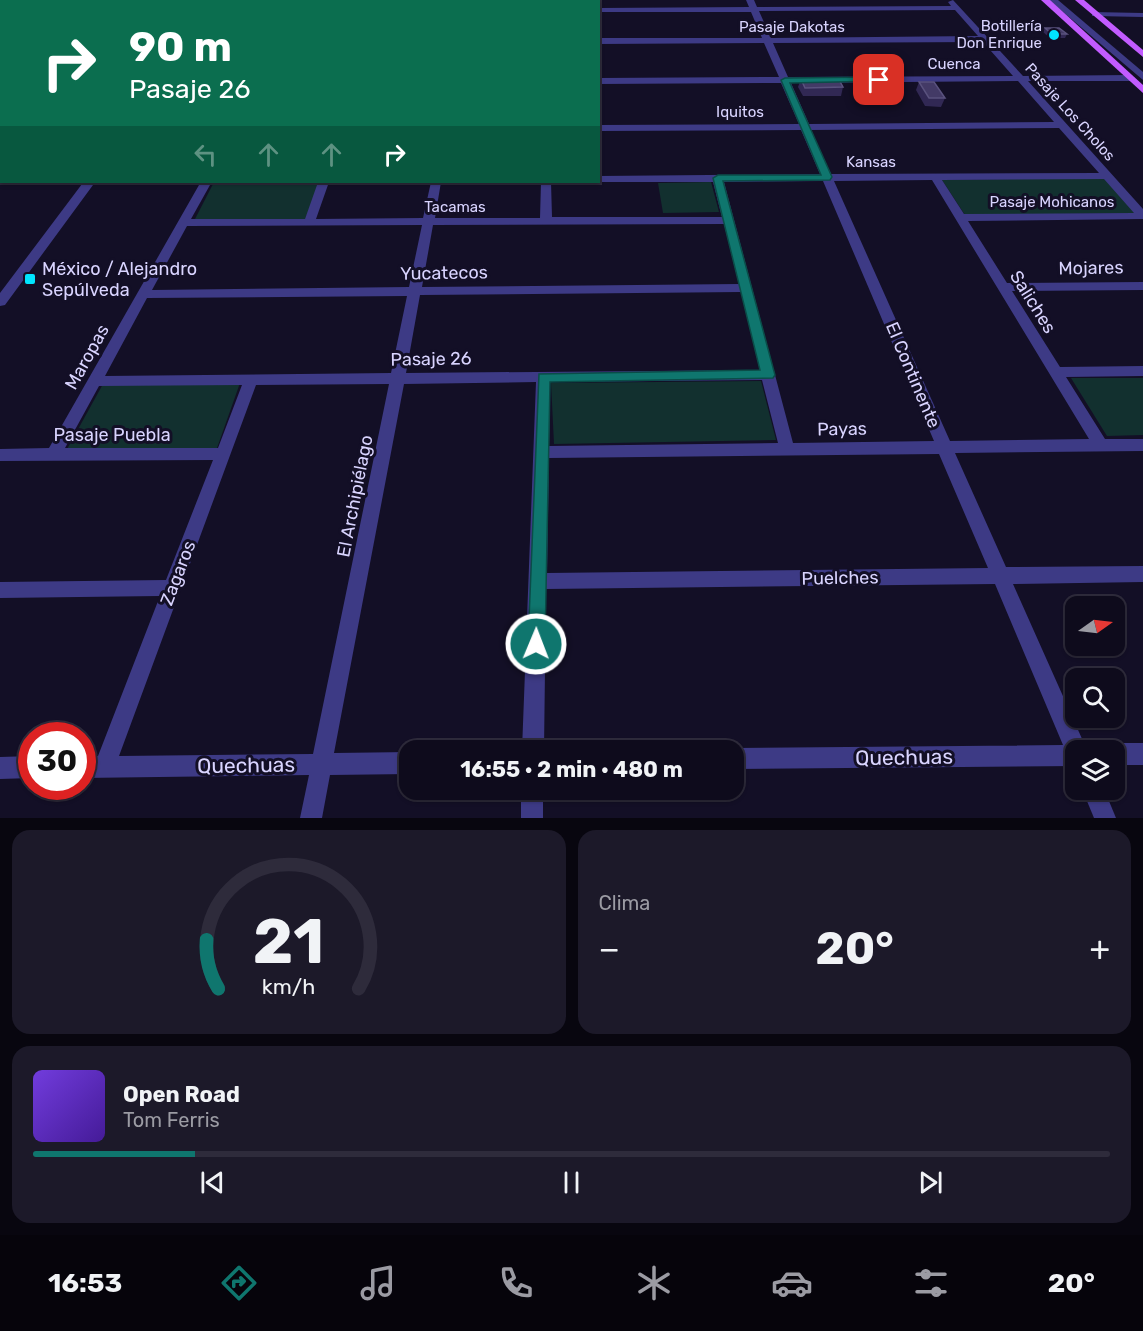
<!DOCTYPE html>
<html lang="es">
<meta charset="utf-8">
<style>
:root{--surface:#0e0b1c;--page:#1c1929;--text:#f1f3f6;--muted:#9b9ba3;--line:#2e2b3b;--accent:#0f766e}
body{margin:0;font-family:Rubik,sans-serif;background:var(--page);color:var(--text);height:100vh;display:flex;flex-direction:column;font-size:22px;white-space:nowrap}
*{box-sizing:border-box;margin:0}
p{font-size:20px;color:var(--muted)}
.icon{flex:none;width:33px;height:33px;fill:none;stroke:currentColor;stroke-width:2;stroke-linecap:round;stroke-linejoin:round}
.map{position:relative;height:818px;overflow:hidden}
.sheet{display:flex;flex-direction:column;gap:12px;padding:12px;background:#08060f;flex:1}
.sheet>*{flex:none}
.hud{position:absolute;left:0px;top:0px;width:600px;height:183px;box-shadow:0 2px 4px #0004,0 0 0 2px var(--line);background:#0b6e4f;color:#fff;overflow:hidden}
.needle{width:39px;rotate:76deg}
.buttons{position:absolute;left:1065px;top:596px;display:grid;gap:12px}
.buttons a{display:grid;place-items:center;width:60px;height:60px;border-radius:12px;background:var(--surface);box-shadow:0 2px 4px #0004,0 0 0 2px var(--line);font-size:30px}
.speed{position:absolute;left:18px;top:722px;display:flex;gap:12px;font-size:30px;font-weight:700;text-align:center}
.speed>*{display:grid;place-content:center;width:78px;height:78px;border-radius:50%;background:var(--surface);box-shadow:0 2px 4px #0004,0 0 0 2px var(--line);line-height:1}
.speed .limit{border:9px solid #d22;background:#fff;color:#111}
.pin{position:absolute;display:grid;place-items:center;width:51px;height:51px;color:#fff;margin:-26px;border-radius:12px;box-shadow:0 3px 9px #0006}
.me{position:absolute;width:66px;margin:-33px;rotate:1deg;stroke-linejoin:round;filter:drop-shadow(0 0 4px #0008)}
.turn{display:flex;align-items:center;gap:21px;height:126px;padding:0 30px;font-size:27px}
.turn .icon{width:78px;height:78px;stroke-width:2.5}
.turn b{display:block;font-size:42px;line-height:51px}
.lanes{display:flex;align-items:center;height:57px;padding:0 30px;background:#0003;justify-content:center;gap:30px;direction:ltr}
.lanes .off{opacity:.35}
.big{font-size:45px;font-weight:700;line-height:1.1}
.sheet .widget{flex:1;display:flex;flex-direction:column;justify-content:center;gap:9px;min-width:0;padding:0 21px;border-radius:18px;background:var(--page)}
.sheet .dial{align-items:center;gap:0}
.dial svg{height:156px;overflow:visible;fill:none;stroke:var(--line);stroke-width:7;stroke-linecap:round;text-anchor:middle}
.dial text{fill:var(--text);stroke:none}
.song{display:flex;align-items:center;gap:18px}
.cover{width:72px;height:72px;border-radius:9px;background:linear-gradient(135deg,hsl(260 70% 55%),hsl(260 70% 35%))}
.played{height:6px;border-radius:3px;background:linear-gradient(90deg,var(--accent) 15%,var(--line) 15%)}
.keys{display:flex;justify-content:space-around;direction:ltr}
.heat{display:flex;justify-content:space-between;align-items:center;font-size:33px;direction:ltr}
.sheet .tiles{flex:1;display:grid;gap:12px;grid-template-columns:1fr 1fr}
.widget:last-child{grid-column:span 2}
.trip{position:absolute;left:399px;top:740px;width:345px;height:60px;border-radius:18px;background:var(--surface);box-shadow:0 2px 4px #0004,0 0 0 2px var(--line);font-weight:700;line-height:60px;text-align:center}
.menu{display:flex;height:96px;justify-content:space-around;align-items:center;background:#06040b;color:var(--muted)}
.menu .icon{width:42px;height:42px}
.menu .on{color:var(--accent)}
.menu b{font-size:27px;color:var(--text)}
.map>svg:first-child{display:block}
.green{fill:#12302f}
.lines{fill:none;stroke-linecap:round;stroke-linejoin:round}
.minor{fill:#3d3a85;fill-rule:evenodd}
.major{fill:#c25bff;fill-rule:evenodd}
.wall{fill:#312854}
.shaded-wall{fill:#1d163a}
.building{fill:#433a66;stroke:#5a527e;stroke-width:1.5}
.route{fill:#0f766e;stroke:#0a4d48;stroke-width:1.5}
.poi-dot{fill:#00e5ff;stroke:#130f26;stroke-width:2}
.labels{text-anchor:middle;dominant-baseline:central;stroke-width:6;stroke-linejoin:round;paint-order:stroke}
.far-poi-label{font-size:15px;fill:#d9d4ff;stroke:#130f26;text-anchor:end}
.far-street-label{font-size:15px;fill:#d9d4ff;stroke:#130f26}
.street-label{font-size:18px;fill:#d9d4ff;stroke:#130f26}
.poi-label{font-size:18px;fill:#d9d4ff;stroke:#130f26;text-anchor:start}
.near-street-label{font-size:21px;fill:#d9d4ff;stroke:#130f26}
</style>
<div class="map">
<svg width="1143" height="818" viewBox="0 0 1143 818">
<rect width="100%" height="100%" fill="#130f26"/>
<!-- green -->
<g class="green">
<path d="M1105,178L1135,213L965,215L942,180Z"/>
<path d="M711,182L719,212L663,213L658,183Z"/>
<path d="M319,183L305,220L194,221L213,184Z"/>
<path d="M1071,378H1143V435L1107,436Z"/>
<path d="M761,381L776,440L554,444L551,383Z"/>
<path d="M240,383L217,448L66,451L103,384Z"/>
</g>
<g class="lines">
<!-- minor -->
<g class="minor">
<path d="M223,0H231L222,2Z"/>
<path d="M305,0H313L304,2Z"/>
<path d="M390,0H398L389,2Z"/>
<rect x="468" y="0" width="8" height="2"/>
<rect x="546" y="0" width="8" height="2"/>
<path d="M746,0H754L757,7L951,6L948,2L953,0L1023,76L1130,75L1135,78L1130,81H1028L1143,209V219L968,221L1007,283L1143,282V290L1012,291L1060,367L1143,366V376L1066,377L1105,439H1143V451L955,453L1006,567L1143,566V582L1013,584L1087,750H1076V766L734,769V750H730L734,748L1063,745L995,584L546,589L544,750H522L536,382L404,384L334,753L410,752V774L330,775L322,818H300L309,775L82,778V756H98L160,596L0,598V582L166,580L213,460L0,461V449L49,448L199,185H93L5,305L0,306V293L82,184L81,182H329L316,219L423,218L431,182H441L435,218H540L541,182H551L552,217H722L713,182H595H598V176L820,174L801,130L598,131V125L799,124L781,83L598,84V78L779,77L764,43L598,44V38H762L751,12H598V8L749,7ZM955,10L978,36L771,38L759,11ZM983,42L1013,76L788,77L773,43ZM1018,81L1054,122L809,124L791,83ZM1059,128L1099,173L831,174L811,130ZM1104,179L1134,213L964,214L942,180ZM932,180L1089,439L950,441L834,181ZM823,181L934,441L793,443L724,182ZM210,185H317L305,219H191ZM724,224L739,284L422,287L433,225ZM422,225L409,287L152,290L187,226ZM741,292L760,370L406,373L420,295ZM407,296L391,373L105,376L147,298ZM762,380L778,443L549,446L550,382ZM389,384L313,754L119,756L256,385ZM242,385L218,448H65L99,386ZM939,454L988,568L547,573L549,458Z"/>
<path d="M1049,0H1058L1143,72V80Z"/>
<path d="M1092,12L1143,13V17L1095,16H1092Z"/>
<rect x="0" y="40" width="2" height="6"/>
<rect x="0" y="82" width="2" height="6"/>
<rect x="0" y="128" width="2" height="6"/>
<path d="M0,149H2L0,156Z"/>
<path d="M0,178L2,182H7L6,183L0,184Z"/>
<path d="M1114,743H1143V765H1114V750H1105L1107,747Z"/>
<path d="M32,756V778L0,779V757Z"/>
<rect x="521" y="789" width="22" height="29"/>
<path d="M1082,789H1104L1116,818H1094Z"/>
</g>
<!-- major -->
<g class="major">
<path d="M1041,0H1050L1143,85V93Z"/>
<path d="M1075,0H1084L1143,50V57Z"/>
</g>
</g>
<!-- wall -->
<g class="wall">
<path d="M1045,28L1067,34L1065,38H1050L1043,32Z"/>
<path d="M801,79L843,87L841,96H803L798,87Z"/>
<path d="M919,82L945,98L941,107L925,106L916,90Z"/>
</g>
<!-- shaded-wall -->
<path class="shaded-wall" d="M178,0H191L190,2H177Z"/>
<!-- building -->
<g class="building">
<path d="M125,0H178L177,1H124Z"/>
<path d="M1045,28H1059L1067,34H1052Z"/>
<path d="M838,78L843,87L805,88L801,79Z"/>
<path d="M919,82H934L945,98H929Z"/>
</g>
<!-- route -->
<path class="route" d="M879,77L882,78V81L790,83L832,177L830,180L723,181L775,375L773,378L550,382L545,644L542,650L536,653L530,650L528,644L539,374L760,370L713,178L718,175H821L781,80L785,78Z"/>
<!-- markers -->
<g class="poi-dot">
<circle cx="1054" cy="35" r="6"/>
<rect x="24" y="273" width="12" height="12" rx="3"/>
</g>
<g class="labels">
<!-- far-poi labels -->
<g class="far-poi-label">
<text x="1042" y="26">Botillería<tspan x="1042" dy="17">Don Enrique</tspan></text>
</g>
<!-- far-street labels -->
<g class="far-street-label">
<text x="792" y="27">Pasaje Dakotas</text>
<text x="954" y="64">Cuenca</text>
<text x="740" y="112">Iquitos</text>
<text transform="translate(1070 112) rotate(48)">Pasaje Los Cholos</text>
<text x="871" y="162">Kansas</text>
<text x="1052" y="202">Pasaje Mohicanos</text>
<text x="455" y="207">Tacamas</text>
</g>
<!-- street labels -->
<g class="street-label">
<text transform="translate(1091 268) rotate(-1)">Mojares</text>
<text transform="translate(444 273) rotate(-1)">Yucatecos</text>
<text transform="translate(1033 302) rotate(58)">Saliches</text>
<text transform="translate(87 357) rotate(-61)">Maropas</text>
<text transform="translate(431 359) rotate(-1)">Pasaje 26</text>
<text transform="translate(913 375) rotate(67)">El Continente</text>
<text transform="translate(842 429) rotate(-1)">Payas</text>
<text x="112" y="435">Pasaje Puebla</text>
<text transform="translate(355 496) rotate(-79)">El Archipiélago</text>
<text transform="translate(178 573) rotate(-69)">Zagaros</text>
<text transform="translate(840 578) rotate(-1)">Puelches</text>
</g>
<!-- poi labels -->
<g class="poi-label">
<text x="42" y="269">México / Alejandro<tspan x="42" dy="21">Sepúlveda</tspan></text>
</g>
<!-- near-street labels -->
<g class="near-street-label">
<text transform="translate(904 757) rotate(-1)">Quechuas</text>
<text transform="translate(246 765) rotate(-1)">Quechuas</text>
</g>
</g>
</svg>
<div class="buttons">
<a><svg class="needle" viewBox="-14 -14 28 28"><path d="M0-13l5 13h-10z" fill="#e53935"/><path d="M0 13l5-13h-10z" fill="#9b9ba3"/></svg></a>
<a><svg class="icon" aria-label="search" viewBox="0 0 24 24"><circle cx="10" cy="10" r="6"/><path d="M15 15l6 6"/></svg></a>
<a><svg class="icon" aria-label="layers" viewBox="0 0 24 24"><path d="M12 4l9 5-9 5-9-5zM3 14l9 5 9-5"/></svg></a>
</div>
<div class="speed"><div class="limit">30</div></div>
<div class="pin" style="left:879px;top:80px;background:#d93025"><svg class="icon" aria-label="arrive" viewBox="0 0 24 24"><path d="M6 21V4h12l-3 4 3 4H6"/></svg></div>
<svg class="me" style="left:536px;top:644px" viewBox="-20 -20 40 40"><circle r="17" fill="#0f766e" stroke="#fff" stroke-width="3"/><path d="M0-11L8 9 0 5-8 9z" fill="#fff"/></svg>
<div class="trip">16:55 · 2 min · 480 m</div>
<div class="hud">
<div class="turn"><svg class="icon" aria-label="right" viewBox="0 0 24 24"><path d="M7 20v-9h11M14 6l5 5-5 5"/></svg><div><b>90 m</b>Pasaje 26</div></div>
<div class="lanes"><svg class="icon off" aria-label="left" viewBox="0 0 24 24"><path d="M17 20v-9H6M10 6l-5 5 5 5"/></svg><svg class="icon off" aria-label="ahead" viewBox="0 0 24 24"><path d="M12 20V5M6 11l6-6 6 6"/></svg><svg class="icon off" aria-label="ahead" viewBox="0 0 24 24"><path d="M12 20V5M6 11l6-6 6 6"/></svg><svg class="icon" aria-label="right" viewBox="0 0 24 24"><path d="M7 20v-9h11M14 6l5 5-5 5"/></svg></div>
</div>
</div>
<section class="sheet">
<div class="tiles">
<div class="widget dial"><svg viewBox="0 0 100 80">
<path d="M14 69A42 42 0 1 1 86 69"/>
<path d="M14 69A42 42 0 0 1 8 44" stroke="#0f766e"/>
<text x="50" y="56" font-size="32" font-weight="700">21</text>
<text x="50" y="72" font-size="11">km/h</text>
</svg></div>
<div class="widget"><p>Clima</p>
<div class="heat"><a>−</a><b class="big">20°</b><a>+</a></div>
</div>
<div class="widget">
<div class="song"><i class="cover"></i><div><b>Open Road</b><p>Tom Ferris</p></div></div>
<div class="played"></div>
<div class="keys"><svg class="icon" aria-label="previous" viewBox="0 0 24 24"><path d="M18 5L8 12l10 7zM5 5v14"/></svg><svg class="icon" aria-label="pause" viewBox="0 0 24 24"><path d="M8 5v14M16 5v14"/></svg><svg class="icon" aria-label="next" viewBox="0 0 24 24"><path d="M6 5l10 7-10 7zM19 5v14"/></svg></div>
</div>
</div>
</section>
<nav class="menu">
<b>16:53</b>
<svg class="icon on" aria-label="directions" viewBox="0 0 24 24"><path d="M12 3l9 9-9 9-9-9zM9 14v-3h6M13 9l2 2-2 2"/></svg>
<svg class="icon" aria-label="music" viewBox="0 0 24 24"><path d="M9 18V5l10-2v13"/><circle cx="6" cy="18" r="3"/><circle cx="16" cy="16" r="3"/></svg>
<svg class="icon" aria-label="phone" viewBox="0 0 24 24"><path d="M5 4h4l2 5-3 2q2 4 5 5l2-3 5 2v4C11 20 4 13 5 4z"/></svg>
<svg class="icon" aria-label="climate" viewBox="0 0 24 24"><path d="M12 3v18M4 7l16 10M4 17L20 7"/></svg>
<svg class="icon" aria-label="car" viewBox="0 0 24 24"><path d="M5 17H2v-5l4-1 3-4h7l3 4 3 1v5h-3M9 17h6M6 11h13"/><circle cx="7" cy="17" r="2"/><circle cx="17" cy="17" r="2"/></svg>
<svg class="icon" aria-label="filters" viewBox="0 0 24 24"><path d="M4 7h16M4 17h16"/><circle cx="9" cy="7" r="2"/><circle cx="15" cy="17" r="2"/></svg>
<b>20°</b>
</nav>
